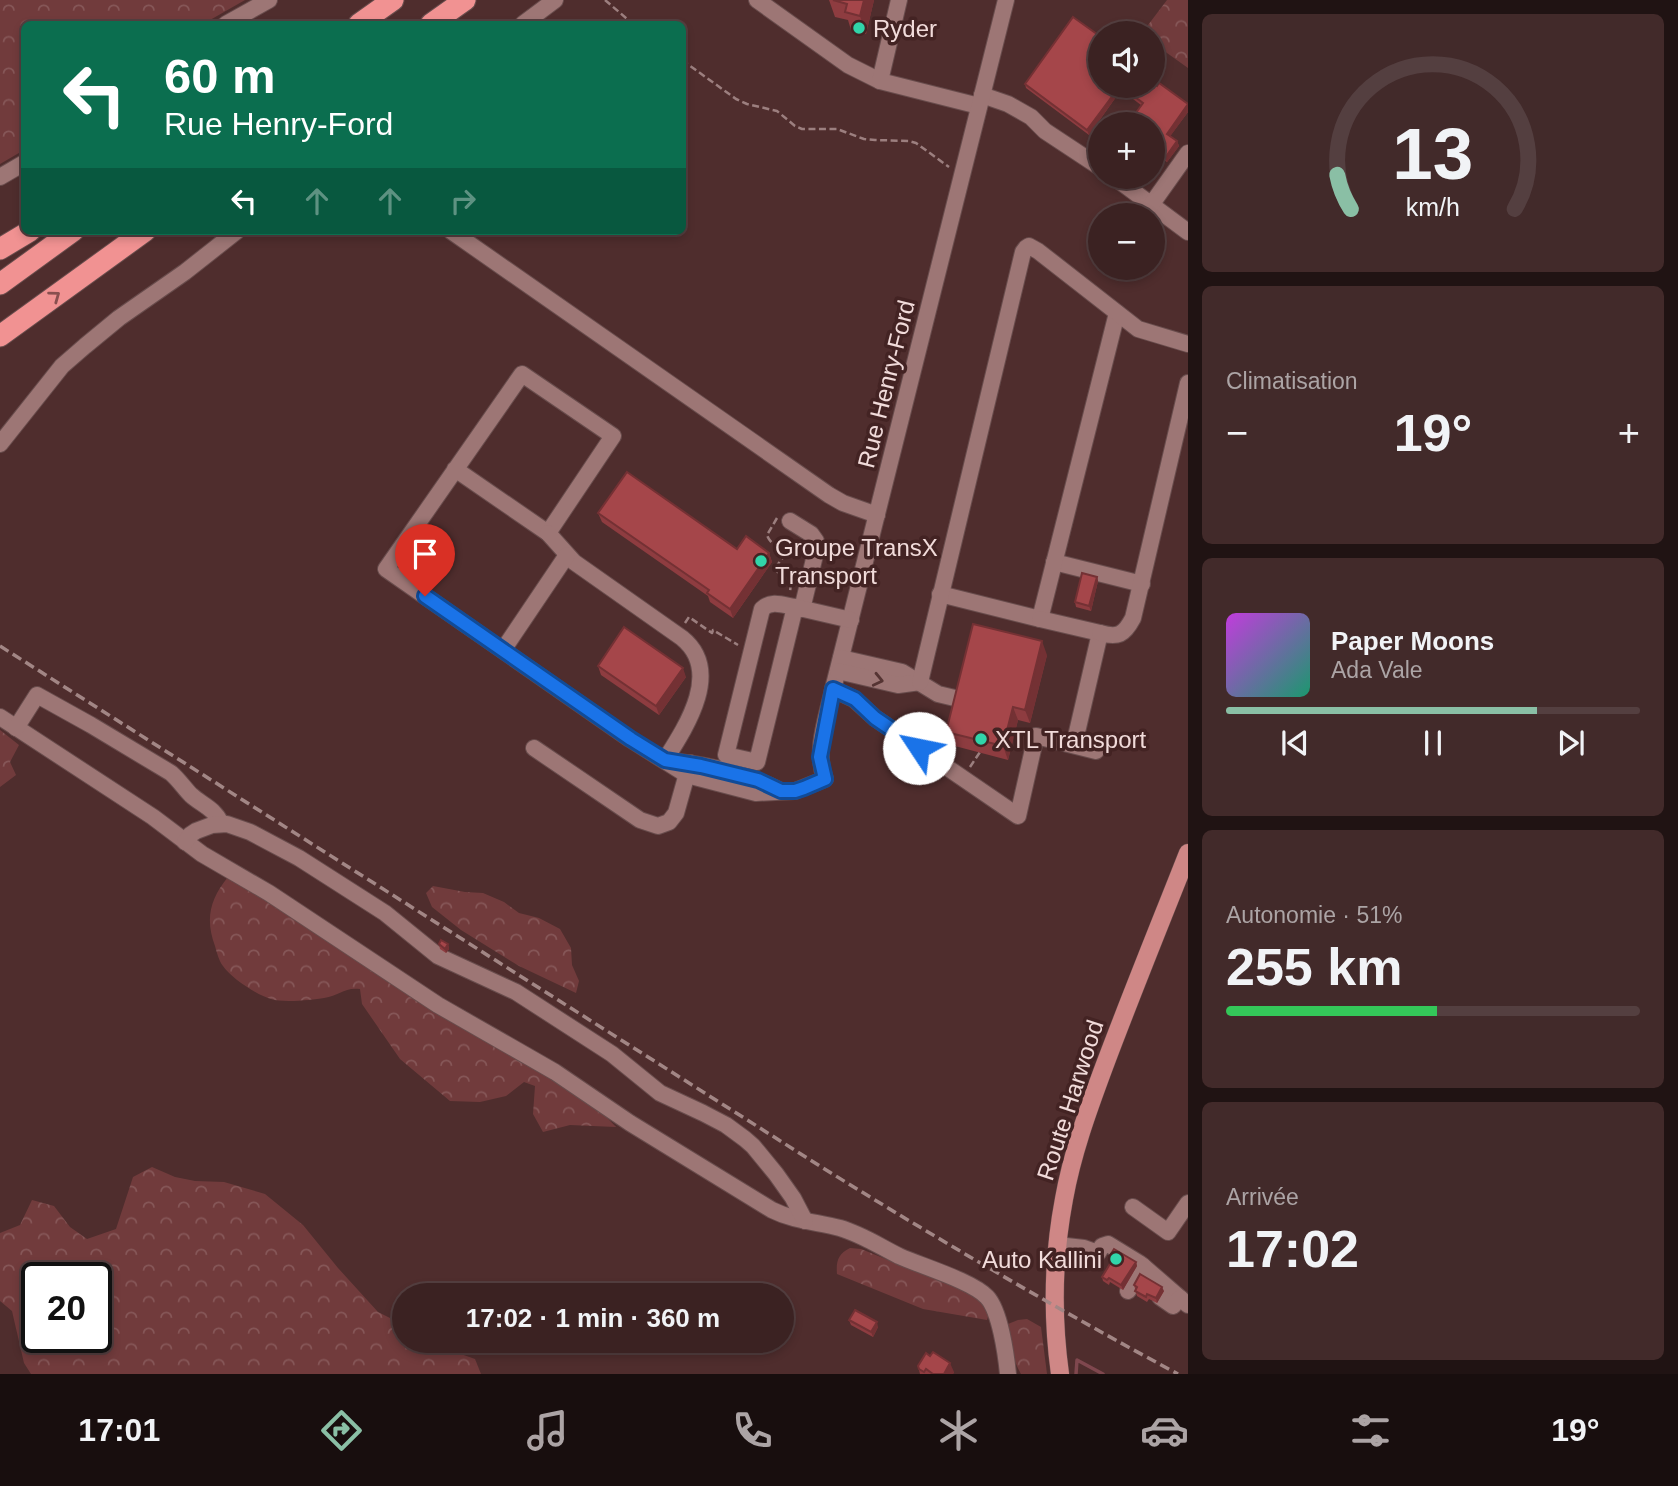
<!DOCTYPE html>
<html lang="fr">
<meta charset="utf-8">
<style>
:root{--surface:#3b2222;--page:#422a2a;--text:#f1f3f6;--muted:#aca4a5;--line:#543f40;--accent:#8abfa5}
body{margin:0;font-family:Arial,sans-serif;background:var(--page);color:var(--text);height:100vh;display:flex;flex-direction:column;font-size:26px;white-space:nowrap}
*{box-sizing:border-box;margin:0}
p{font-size:23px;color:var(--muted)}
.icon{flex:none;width:38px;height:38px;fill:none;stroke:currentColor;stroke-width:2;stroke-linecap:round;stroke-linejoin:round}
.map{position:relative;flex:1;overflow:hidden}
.details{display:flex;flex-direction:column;gap:14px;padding:14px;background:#201313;width:490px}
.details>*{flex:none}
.top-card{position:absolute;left:21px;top:21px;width:665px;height:214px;border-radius:10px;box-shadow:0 4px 10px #0003,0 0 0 2px var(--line);background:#0b6e4f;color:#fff;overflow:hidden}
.controls{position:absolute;left:1088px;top:21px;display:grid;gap:14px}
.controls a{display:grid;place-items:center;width:77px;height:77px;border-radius:50%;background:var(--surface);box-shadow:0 4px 10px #0003,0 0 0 2px var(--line);font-size:35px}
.speed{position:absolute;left:21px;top:1262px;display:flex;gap:14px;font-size:35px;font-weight:700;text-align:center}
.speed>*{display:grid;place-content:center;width:91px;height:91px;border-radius:50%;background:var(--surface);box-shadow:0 4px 10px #0003,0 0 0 2px var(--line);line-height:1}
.speed .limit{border:4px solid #111;border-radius:10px;background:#fff;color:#111}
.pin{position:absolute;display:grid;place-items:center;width:60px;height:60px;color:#fff;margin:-72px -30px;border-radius:50% 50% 50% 0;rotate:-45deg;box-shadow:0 0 7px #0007}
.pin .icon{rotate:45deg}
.me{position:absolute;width:77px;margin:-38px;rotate:304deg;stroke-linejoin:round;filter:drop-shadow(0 0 5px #0008)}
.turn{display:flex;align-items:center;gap:24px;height:147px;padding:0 28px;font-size:32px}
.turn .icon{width:91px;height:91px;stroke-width:2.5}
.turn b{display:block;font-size:49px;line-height:60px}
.lanes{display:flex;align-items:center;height:66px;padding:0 28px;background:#0003;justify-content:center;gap:35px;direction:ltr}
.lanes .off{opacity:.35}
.big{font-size:52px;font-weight:700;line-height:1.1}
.details .card{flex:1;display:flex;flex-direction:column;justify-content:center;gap:10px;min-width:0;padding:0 24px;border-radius:10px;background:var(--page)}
.details .dial{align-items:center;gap:0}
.dial svg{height:182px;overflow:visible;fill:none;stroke:var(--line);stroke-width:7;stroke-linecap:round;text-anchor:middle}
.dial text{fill:var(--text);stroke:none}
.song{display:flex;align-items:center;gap:21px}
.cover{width:84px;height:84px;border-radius:10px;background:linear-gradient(135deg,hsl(290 70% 55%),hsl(160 70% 35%))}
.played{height:7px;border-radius:4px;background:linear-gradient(90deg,var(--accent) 75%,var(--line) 75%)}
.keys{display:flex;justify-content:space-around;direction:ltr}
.heat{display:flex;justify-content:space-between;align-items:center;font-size:38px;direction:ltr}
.charge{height:10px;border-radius:5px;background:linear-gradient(90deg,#34c759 51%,var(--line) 0)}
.trip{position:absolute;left:392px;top:1283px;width:402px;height:70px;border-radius:35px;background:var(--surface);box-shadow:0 4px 10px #0003,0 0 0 2px var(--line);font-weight:700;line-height:70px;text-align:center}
.dock{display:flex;height:112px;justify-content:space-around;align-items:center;background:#180e0e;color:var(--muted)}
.dock .icon{width:49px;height:49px}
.dock .on{color:var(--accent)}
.dock b{font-size:32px;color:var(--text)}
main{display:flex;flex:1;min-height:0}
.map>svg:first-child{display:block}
.forest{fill:url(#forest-crowns);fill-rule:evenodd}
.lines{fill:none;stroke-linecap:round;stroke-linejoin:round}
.stream{stroke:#7f474e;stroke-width:3.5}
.minor-casing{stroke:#684c4c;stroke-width:18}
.major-casing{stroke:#684c4c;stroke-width:19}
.highway-casing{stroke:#684c4c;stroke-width:23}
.path{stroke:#9c7f7f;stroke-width:2.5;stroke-dasharray:7 3.5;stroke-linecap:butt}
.minor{stroke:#9d7675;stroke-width:16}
.major{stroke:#cf8786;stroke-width:18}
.highway{stroke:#f19292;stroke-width:21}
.rail{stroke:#a28685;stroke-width:3.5;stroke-dasharray:10 5;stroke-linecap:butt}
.wall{fill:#8e3c40}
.shaded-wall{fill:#743134}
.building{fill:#a5464a;stroke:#743134;stroke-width:2}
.oneway{stroke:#894f4f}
.oneway2{stroke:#553433}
.route-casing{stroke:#114b97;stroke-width:18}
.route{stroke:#1a73e8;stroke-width:12}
.poi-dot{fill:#31d4a9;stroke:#432323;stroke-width:2.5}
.labels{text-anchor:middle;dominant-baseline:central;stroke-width:7;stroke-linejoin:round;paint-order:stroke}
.poi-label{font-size:24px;fill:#f1dbda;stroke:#432323;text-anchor:start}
.street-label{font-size:24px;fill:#f1dbda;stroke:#432323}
</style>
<main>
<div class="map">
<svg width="1188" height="1374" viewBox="0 0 1188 1374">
<defs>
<pattern id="forest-crowns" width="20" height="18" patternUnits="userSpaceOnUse" patternTransform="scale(1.75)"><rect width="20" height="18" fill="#713b3c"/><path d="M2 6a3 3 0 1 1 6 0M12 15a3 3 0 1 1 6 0" fill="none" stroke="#865758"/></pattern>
</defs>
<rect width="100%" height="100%" fill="#4f2d2d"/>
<!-- forest -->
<g class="forest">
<path d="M0,0H245L203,24H24V150L0,164Z"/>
<path d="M1167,0H1188V68L1153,43V33H1142Z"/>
<path d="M0,730L19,745L10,762L16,775L0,787Z"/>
<path d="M228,877L591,1101L616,1127L570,1125L543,1132L533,1114L535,1086L524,1082L506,1096L480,1102L450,1101L400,1059L362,1004L360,989C344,987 339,996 324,998C312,1000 283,1003 271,999C258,996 230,977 223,966C219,961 217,953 215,946C205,919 210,899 228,877Z"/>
<path d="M433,886L465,892L483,893L504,902L519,913L539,918L560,929L571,948L572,965L579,981L576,993L519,966L461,930L432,907L426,893Z"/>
<path d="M152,1167L175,1177L195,1181L224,1182L265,1194L303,1225L338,1268L378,1312L404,1325V1340L422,1341L432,1352H455L475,1359L481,1374H31L24,1363L12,1311L0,1301V1233L20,1225L32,1200L54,1206L70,1227L87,1239L116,1229L133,1177ZM37,1278H96V1337H37Z"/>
<path d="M850,1248L861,1249L935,1279L971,1291L990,1311L987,1320L923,1309L837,1274C836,1261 838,1254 850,1248Z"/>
<path d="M1027,1319L1041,1327L1047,1374H1021C1013,1359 1005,1340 1008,1324L1018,1320Z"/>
</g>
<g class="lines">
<!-- stream -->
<path class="stream" d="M1076,1374L1077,1360L1103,1374"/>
<!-- minor casing -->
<g class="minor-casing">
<g id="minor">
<path d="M757,0L848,65L880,81"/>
<path d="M899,0L880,81L979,106"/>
<path d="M226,24L269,0"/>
<path d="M523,24L555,0"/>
<path d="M982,95L1008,104L1031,117L1045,131L1101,168"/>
<path d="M0,177L24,163"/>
<path d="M1114,177L1188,232"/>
<path d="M1151,205L1188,153"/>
<path d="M451,231L829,495L843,503L877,515"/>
<path d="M0,444L62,366L85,346L119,318L185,272L237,231"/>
<path d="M455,469L548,533L613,436L522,374L386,569L630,739L687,775L756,793L795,791L825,779C814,750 827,718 833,689L1006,0"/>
<path d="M790,521L811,534L816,541V551L802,609"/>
<path d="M548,533L574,562L682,638C723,671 686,727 665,760"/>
<path d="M1054,562L1142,584"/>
<path d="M940,594L1040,619L1117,313"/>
<path d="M795,607L757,762L726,755L762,609C771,600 783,605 795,607L851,620"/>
<path d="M1040,619L1100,633L1074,745"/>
<path d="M1100,633C1118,638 1124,635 1133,618L1188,383"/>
<path d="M503,650L567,555"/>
<path d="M841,658L902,672L938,694L963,700"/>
<path d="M838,671L898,685L920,682"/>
<path d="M920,682L1023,252L1026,248L1029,246L1038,251L1138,329L1188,344"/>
<path d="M833,689L854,699L875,718L1018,816L1036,736L1096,751"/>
<path d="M0,717L153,817L202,854L269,893L438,1005L555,1072L630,1123L772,1210C794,1221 817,1222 840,1228C861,1234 879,1246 899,1256C921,1266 972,1281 987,1297C1000,1311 1006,1354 1008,1374"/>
<path d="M16,728L37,695L91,725L171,773C179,780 184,788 191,795C202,805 214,808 221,823"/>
<path d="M534,748L640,820L658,826L669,822L676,813L690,763"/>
<path d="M679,762C713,766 748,775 779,790"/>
<path d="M185,842L190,835L196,831L212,825L227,824L250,832L299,858L385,913L438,956L516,992L612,1054L660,1093L703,1113L726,1125L745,1139L753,1146L776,1174L793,1198L805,1221"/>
<path d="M1133,1207L1168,1232L1188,1203"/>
<path d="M1057,1245L1084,1248L1098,1253L1102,1246L1108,1244L1139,1263L1143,1266L1128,1291"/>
<path d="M1143,1266L1188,1305"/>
<path d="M1160,1297L1173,1306L1180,1298"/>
</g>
</g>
<!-- major casing -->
<g class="major-casing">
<path id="major" d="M1060,1374C1052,1316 1053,1257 1064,1199C1072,1154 1088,1110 1104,1067C1131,995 1160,924 1188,853"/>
</g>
<!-- highway casing -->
<g class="highway-casing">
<g id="highway">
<path d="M359,24L393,0"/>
<path d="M431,24L465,0"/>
<path d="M0,249L30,231"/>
<path d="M0,284L73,231"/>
<path d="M0,336L145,231"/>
</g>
</g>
<!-- path -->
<g class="path">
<path d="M605,0L633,24"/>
<path d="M682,60L736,99L747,104L777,111L795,126L802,129H837L864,139L875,140L909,141L916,143L949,167"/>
<path d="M777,518L767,535C770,545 782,547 782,559L774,569L791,582L790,592"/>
<path d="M685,623L689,617L712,633L713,630L738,645"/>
<path d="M970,767L980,752"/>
</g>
<!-- minor -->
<use href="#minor" class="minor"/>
<!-- major -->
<use href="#major" class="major"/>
<!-- highway -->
<use href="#highway" class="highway"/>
<!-- rail -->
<path class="rail" d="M0,646L823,1168C939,1240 1057,1309 1178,1374"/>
</g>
<!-- wall -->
<g class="wall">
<path d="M829,0H874L866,34L851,30L848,20L835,17Z"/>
<path d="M1025,84L1153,86L1188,104V112L1170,136L1177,141L1179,146L1167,162L1153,152V124L1141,105L1121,90L1089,135L1026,88Z"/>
<path d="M598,513L737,549L769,553L772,562L733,618L710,602L708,596L602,522Z"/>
<path d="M1097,577L1098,581L1091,611L1076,607L1075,602Z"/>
<path d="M1047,655L1030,723L1018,720L1008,760L951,745L946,732Z"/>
<path d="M598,666L686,677L659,715L601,675Z"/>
<path d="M439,944H448L449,949L446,953L440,949Z"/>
<path d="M1109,1257L1136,1262L1137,1266L1123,1290L1110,1282L1109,1285L1103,1281L1102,1277L1111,1261Z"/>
<path d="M1134,1285L1164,1291L1157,1303L1149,1299L1147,1302L1137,1296Z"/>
<path d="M849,1320L878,1327L873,1337L851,1325Z"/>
<path d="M918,1366L954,1372L953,1374H920Z"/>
</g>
<!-- shaded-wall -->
<g class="shaded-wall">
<path d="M864,0H874L866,34L860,16Z"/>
<path d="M1120,86L1121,90L1089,135L1087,130Z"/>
<path d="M1188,105V112L1169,138L1167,134Z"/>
<path d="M1177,141L1179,146L1167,162L1165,158Z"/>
<path d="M769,553L772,562L733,618L730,609Z"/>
<path d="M1097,577L1098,581L1091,611L1089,606Z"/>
<path d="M1042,641L1047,655L1030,723L1025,710Z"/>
<path d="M683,668L686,677L659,715L656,706Z"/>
<path d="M1013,707L1018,720L1008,760L1003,746Z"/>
<path d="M448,944L449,949L446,953L445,949Z"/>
<path d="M1136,1262L1137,1266L1123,1290L1121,1285Z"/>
<path d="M1162,1287L1164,1291L1157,1303L1156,1298Z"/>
<path d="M877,1322L878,1327L873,1337L871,1332Z"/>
<path d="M950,1363L954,1372L953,1374H944Z"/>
</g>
<!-- building -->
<g class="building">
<path d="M833,0H864L860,16L845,12L847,4Z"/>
<path d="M1073,17L1101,37V86H1153V84L1157,86L1159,83L1188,104L1167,134L1177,141L1165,158L1153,149V124H1128L1143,103L1120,86L1087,130L1025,84Z"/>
<path d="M627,472L737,549L746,536L769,553L730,609L707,593L709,590L598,513Z"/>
<path d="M1082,573L1097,577L1089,606L1075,602Z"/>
<path d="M973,624L1042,641L1025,710L1013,707L1003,746L946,732Z"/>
<path d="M624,627L683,668L656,706L598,666Z"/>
<path d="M441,940L448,944L445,949L439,944Z"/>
<path d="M1114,1249L1136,1262L1121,1285L1109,1278L1107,1280L1102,1277L1113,1259L1109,1257Z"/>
<path d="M1140,1274L1162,1287L1156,1298L1147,1294L1146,1297L1135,1291L1137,1287L1134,1285Z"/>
<path d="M855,1310L877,1322L871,1332L849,1320Z"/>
<path d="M933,1352L950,1363L944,1374H933L926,1369L924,1372L919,1369L918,1366L926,1353L930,1356Z"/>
</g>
<!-- one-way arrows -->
<defs><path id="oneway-chevron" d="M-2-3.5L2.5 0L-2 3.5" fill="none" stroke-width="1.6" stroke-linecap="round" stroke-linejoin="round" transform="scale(1.75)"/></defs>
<use class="oneway" href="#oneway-chevron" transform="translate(55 296) rotate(-36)"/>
<use class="oneway2" href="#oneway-chevron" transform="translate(878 680) rotate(13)"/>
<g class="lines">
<!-- route casing -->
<g class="route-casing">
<path id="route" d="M425,596L631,739L665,760L701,766L758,780L781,791H795L804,788L825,779L820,757L833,689L855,699L875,718L919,748"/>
</g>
<!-- route -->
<use href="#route" class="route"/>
</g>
<!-- markers -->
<g class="poi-dot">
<circle cx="859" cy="28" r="7"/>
<circle cx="761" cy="561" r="7"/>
<circle cx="981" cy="739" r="7"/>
<circle cx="1116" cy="1259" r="7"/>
</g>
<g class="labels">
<!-- poi labels -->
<g class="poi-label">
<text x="873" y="28">Ryder</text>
<text x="775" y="547">Groupe TransX<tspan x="775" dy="28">Transport</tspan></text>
<text x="995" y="739">XTL Transport</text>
<text x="1102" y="1259" text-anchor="end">Auto Kallini</text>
</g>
<!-- street labels -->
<g class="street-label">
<text transform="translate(886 384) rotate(-76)">Rue Henry-Ford</text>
<text transform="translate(1070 1100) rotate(-72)">Route Harwood</text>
</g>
</g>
</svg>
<div class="controls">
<a><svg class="icon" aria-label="sound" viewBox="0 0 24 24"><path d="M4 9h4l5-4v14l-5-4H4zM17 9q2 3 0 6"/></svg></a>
<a>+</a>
<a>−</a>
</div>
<div class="speed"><div class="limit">20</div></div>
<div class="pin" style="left:425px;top:596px;background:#d93025"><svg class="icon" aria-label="arrive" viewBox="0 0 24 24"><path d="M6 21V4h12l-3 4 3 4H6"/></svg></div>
<svg class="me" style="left:919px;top:748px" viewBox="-20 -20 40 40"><circle r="19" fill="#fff"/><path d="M0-13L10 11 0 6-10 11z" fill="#1a73e8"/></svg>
<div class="trip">17:02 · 1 min · 360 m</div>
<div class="top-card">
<div class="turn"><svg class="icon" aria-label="left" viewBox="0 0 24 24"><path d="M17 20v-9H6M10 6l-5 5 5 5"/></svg><div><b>60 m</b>Rue Henry-Ford</div></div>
<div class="lanes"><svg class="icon" aria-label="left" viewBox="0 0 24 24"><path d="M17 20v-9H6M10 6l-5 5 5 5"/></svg><svg class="icon off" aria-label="ahead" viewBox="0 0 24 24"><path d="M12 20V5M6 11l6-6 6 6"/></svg><svg class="icon off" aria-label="ahead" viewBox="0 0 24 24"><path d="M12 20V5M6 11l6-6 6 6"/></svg><svg class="icon off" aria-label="right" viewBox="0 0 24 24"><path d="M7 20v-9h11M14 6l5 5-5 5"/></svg></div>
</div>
</div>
<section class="details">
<div class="card dial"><svg viewBox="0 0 100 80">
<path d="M14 69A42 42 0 1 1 86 69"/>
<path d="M14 69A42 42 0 0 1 8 54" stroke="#8abfa5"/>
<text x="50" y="56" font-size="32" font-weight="700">13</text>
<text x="50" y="72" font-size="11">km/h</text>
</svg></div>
<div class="card"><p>Climatisation</p>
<div class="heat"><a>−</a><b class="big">19°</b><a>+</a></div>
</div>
<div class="card">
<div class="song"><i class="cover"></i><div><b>Paper Moons</b><p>Ada Vale</p></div></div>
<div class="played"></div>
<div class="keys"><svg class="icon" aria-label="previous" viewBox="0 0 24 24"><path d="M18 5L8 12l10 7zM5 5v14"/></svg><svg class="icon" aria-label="pause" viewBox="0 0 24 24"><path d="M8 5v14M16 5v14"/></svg><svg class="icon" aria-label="next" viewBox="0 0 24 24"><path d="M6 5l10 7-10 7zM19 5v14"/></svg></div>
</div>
<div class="card"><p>Autonomie · 51%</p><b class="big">255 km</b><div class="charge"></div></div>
<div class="card"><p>Arrivée</p><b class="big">17:02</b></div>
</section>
</main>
<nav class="dock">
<b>17:01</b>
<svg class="icon on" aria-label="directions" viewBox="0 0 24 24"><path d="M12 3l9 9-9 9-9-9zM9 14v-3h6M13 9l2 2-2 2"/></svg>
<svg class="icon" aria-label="music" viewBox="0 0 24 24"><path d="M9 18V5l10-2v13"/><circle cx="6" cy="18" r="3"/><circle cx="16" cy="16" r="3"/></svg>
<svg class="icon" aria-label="phone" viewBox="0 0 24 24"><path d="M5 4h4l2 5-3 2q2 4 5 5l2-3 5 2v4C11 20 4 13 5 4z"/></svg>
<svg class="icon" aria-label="climate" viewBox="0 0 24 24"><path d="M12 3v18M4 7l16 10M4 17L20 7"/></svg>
<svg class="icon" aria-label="car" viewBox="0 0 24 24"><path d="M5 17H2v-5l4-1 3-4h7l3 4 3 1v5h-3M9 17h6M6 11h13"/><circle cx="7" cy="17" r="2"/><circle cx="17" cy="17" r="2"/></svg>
<svg class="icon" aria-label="filters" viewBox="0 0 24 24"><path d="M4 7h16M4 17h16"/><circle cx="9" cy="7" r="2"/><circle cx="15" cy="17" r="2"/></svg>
<b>19°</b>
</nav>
